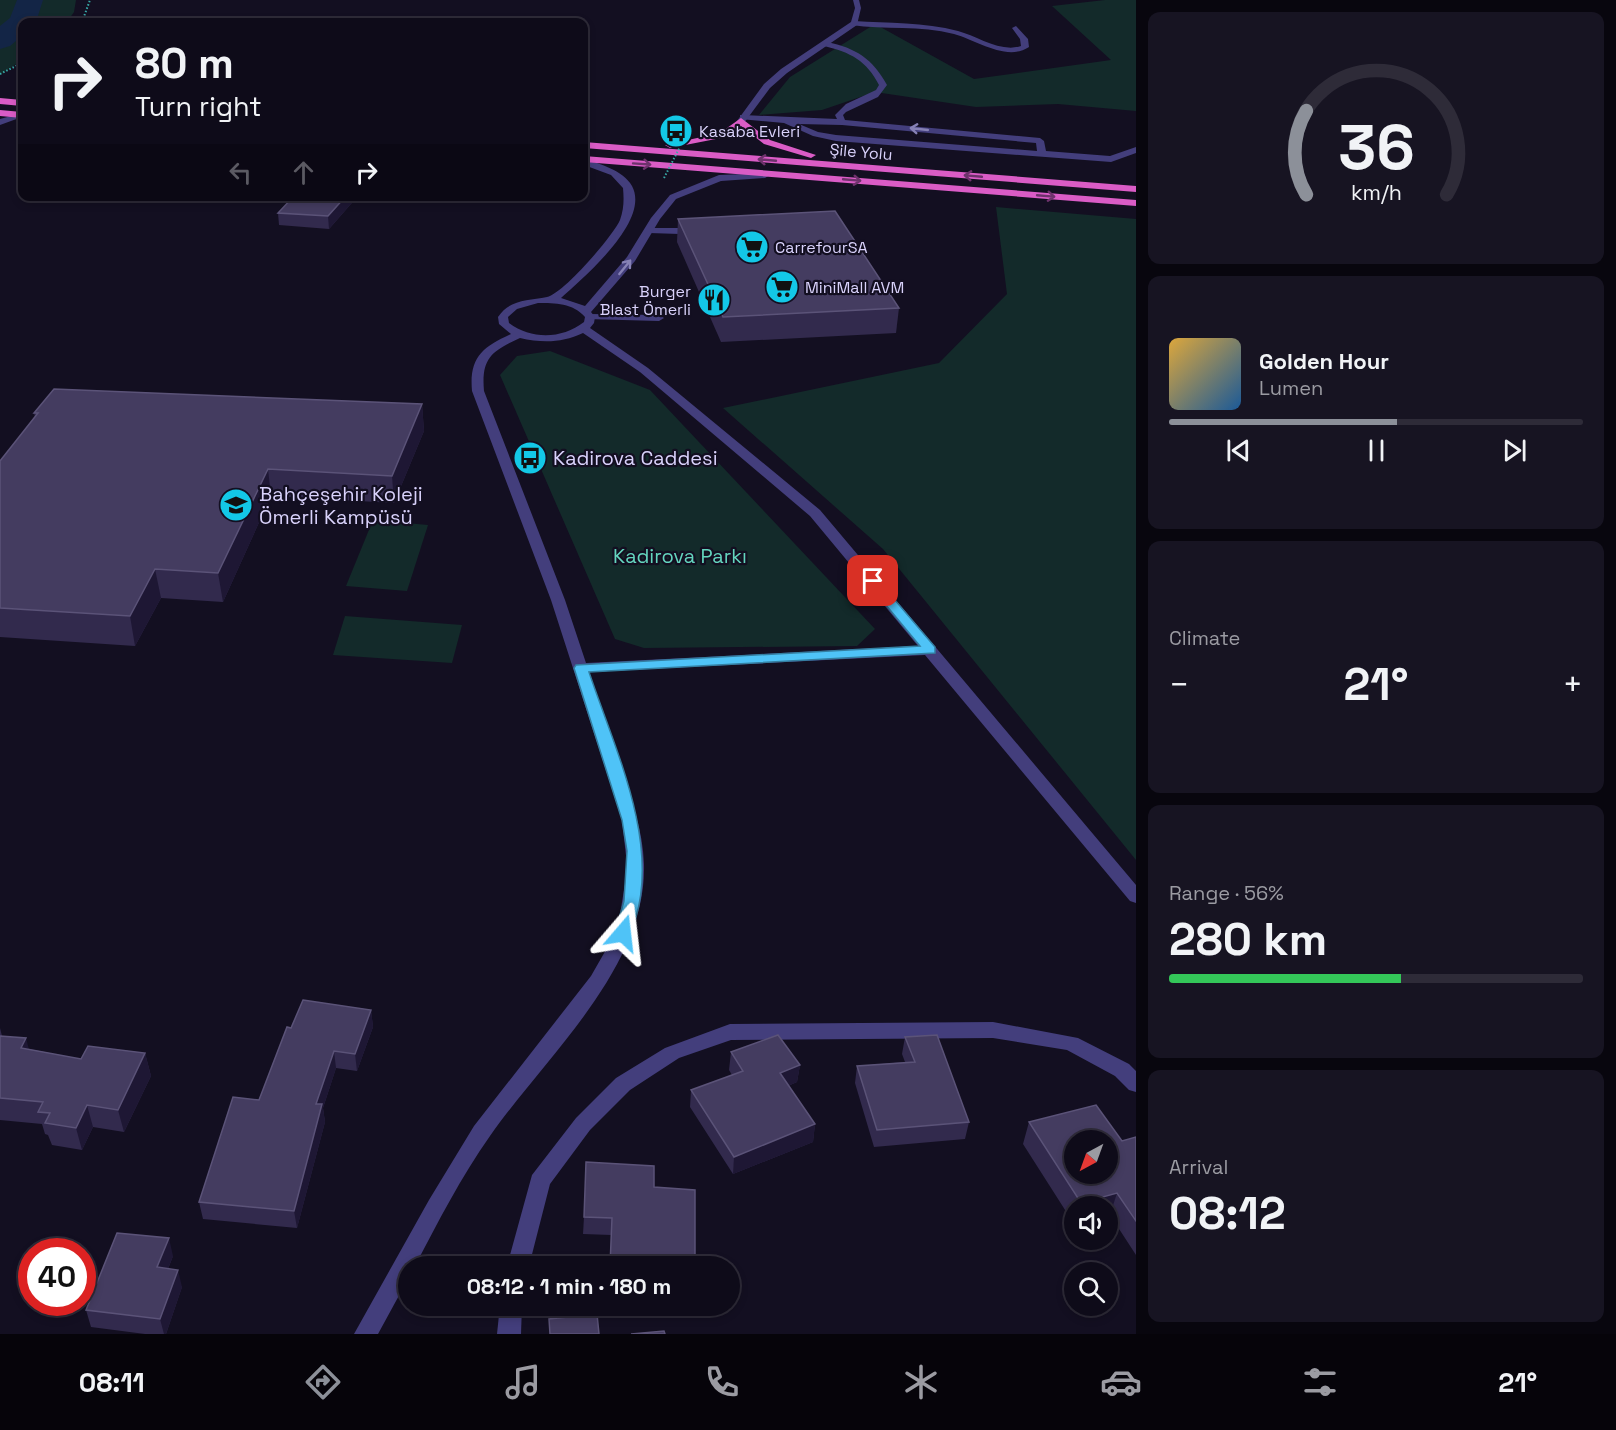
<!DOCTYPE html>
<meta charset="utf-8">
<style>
:root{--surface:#0e0b19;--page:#171422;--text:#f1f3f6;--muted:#9b9ba2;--line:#2e2b38;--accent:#8c9099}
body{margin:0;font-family:"Space Grotesk",sans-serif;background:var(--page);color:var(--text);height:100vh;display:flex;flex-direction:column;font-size:22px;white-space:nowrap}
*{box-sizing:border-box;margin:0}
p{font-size:20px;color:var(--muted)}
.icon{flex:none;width:33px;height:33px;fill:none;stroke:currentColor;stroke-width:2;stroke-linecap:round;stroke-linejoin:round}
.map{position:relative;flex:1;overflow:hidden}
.details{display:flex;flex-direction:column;gap:12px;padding:12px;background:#08060e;width:480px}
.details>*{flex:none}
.top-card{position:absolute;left:18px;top:18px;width:570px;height:183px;border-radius:12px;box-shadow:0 3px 9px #0003,0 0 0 2px var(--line);background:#0e0b19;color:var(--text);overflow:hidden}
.needle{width:39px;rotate:221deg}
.controls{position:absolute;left:1064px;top:1130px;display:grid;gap:12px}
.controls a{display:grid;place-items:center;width:54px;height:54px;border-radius:50%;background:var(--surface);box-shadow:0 3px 9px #0003,0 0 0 2px var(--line);font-size:30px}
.speed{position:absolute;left:18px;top:1238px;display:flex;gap:12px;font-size:30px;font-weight:700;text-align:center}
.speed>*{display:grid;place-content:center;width:78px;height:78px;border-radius:50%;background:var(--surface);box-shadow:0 3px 9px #0003,0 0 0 2px var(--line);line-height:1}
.speed .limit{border:9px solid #d22;background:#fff;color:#111}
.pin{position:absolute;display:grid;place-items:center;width:51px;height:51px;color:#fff;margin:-26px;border-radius:12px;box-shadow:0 3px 9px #0006}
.me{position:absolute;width:66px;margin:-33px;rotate:17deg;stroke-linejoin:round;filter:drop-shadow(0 0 4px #0008)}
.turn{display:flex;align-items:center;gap:21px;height:126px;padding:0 18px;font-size:27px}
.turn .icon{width:78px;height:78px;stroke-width:2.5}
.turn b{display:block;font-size:42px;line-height:51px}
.lanes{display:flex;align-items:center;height:57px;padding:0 18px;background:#0003;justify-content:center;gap:30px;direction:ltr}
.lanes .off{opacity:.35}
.big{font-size:45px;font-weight:700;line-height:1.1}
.details .card{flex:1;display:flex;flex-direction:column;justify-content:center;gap:9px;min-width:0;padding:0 21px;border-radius:12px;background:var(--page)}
.details .dial{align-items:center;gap:0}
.dial svg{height:156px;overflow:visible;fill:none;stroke:var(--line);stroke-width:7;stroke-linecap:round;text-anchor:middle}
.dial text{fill:var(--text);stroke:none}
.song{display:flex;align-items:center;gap:18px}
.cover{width:72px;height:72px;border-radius:9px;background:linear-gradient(135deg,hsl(40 70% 55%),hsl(210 70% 35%))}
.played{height:6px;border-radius:3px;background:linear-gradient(90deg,var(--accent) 55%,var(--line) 55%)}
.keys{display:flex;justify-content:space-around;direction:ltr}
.heat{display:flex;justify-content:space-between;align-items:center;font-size:33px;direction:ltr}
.charge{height:9px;border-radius:4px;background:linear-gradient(90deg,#34c759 56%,var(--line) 0)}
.trip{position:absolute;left:398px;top:1256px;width:342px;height:60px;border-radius:30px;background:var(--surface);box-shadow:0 3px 9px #0003,0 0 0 2px var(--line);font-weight:700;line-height:60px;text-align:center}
.tabs{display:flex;height:96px;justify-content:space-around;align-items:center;background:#06040a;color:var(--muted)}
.tabs .icon{width:42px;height:42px}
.tabs .active{color:var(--accent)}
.tabs b{font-size:27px;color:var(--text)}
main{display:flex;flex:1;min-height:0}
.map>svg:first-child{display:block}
.green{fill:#132a2a}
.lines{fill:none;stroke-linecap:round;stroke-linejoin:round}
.river{fill:#132546;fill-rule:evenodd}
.path{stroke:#38aaa8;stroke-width:2;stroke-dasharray:1.5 2;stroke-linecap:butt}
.service{fill:#433e7c;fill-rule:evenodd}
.minor{fill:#433e7c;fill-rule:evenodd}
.tertiary{fill:#433e7c;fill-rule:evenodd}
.trunk{fill:#da5cc6;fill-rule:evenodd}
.path-bridge{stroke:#38aaa8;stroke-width:2;stroke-dasharray:1.5 2;stroke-linecap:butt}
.wall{fill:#322a4d}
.shaded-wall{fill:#1e1734}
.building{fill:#443c60;stroke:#5b5378;stroke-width:1.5;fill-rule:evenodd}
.oneway{stroke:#8681b5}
.oneway2{stroke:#6d326b}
.route{fill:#4fc3f7;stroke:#337fa1;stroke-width:1.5}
.labels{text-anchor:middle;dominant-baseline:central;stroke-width:4.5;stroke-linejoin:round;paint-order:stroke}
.far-poi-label{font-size:16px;fill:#d9d2fb;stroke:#130f21;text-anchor:start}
.far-street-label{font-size:16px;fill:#d9d2fb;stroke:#130f21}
.poi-label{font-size:20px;fill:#d9d2fb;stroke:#130f21;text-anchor:start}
.park-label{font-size:20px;fill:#64d5be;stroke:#130f21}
</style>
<main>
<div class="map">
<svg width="1136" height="1334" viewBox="0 0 1136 1334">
<rect width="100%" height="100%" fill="#130f21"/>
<!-- green -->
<g class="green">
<path d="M0,0H76L74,12L67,22H22V60L0,75Z"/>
<path d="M1105,0H1136V111L1058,104L976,107L875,92L822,110L759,115L790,77L875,24L974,79L1111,60L1052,6Z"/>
<path d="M996,207L1136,219V860L883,549L723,408L939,363L1007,294Z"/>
<path d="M550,351L650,390L875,629L857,646L644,648L615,639L500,375L517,356Z"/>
<path d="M373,520L428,525L407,591L346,586Z"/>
<path d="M345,616L462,625L452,663L333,655Z"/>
</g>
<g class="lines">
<!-- river -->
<path class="river" d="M17,0H43L36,22H22V36L10,46L0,49V26L10,18Z"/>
<!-- path -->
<g class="path">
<path d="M82,22L90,0"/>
<path d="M0,74L22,63"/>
</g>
<!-- service -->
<g class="service">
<path d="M854,21C888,23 924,22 958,31C977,36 1001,53 1021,46L1020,39L1012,28L1016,26L1028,39L1029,47C1007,62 976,40 954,34C920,25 885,30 851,25Z"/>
<path d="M827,42C856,48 873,59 887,85L878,97L846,112L843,115L845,120L1040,138L1044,141L1046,151L1110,156L1136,147V153L1111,162L836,141L813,136L784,123L740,119V115H743L837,119L835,115L846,104L876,90L879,85C867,61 850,52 824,46ZM799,124L842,125L1036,143L1037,151L836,135L818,132Z"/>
<path d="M22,113V117L0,125V119Z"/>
<path d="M646,228H680L685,231L680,234L649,233L646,232Z"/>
<path d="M590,314L659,315L664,318L659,321L586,319V315Z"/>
<path d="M993,1022L1078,1038L1129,1064L1136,1071V1092L1129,1090L1115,1076L1067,1050L993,1038L731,1040L679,1058L630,1090L590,1130L550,1184L529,1266H507L532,1175L576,1118L616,1078L665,1048L730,1024Z"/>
<path d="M500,1305H522L521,1334H497Z"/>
</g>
<!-- minor -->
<path class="minor" d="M853,0H859L861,8L857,25L787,73L770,88L744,123H738L737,121L764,84L781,69L851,22L855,8Z"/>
<!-- tertiary -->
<path class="tertiary" d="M584,159C600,164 623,170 632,186C651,221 583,278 561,298L585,306L627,257L651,218L670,195L719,175L768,173L770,175L765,178L721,181L676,199L660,219L635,261L591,312L595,317L594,323L590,328L648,368L820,510L1136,885V903L1130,901L925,655L589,672C600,704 610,735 621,767C631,799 643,830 644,864C647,968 545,1057 490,1136C461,1177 438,1222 415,1266H408V1279L378,1334H354L429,1200L474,1126L591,976L607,948L620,914L626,878V856L622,820L551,600L472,391C469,358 482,347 511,334L499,324L498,317C510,299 528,301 547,297C563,294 613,236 620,220C624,209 624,199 623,188L611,175L584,165ZM538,303C555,303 573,303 585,317L584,322C562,339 532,340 509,323L508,317L517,309ZM583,333L640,372L810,516L918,646L586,663L565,600L484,391C481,358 492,351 520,338C542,343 562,343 583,333Z"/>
<!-- trunk -->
<g class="trunk">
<path d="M0,98L22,100V106L0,104Z"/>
<path d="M0,110L22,112V118L0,116Z"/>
<path d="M741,118L770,140L816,155L811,158L764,144L741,126L726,137L670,148L665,145L720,133Z"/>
<path d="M584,142L1136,186V192L584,148Z"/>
<path d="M584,156L1136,200V206L584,162Z"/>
</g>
<!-- path-bridge -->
<path class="path-bridge" d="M664,178L685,137"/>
</g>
<!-- wall -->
<g class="wall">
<path d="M142,196H163L161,198Z"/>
<path d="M357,197L329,229L279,225L278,213Z"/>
<path d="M678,219L899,308L896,333L721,342L677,242Z"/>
<path d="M422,404L424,431L394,503L271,496L223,602L161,598L135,646L0,637V461L35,417L34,413Z"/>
<path d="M371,1010L373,1027L357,1071L336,1068L323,1108L325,1122L297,1228L203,1219L199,1202L259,1100L291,1028Z"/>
<path d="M0,1028L2,1036L29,1049L81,1059L145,1053L151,1076L124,1132L93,1127L82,1150L52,1145L48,1135L45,1134L42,1124L0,1120Z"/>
<path d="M905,1037L969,1122L965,1139L874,1147L855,1083L857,1066L905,1062L902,1054Z"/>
<path d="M731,1052L800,1065L797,1082L788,1086L815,1124L813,1142L733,1174L690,1107L691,1090L732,1075L729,1070Z"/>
<path d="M1029,1122L1122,1141L1136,1137V1255L1110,1215L1107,1216V1206H1074V1224L1023,1144Z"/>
<path d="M654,1187L611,1235L583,1234L584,1217Z"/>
<path d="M173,1256L168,1269L182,1287L166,1334H145L91,1327L86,1310Z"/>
</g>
<!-- shaded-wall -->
<g class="shaded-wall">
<path d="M346,196L357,197L329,229L328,216Z"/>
<path d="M422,404L424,431L394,503L392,476Z"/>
<path d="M268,469L271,496L223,602L218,573Z"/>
<path d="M155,569L161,598L135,646L130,616Z"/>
<path d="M371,1010L373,1027L357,1071L355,1054Z"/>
<path d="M26,1038L32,1061L21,1048Z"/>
<path d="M334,1051L336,1068L323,1108L325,1122L297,1228L294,1211L316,1104Z"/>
<path d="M145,1053L151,1076L124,1132L118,1110Z"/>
<path d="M800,1065L797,1082L778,1090L780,1073Z"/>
<path d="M87,1105L93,1127L82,1150L76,1128Z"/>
<path d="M815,1124L813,1142L733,1174L734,1157Z"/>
<path d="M1117,1193L1110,1215L1107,1216V1206H1080L1081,1203Z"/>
<path d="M169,1238L173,1256L162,1284L157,1267Z"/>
<path d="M178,1270L182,1287L166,1334H164L160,1319Z"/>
</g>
<!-- building -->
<g class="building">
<path d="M294,196H346L328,216L278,213Z"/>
<path d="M835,211L899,308L723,317L678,219Z"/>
<path d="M54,389L422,404L392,476L268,469L218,573L155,569L130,616L0,608V461L38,413H34Z"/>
<path d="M303,1000L371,1010L355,1054L334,1051L316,1104H322L294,1211L199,1202L233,1097L259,1100L287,1027L291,1028Z"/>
<path d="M778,1035L800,1065L780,1073L815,1124L734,1157L691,1090L743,1071L731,1052Z"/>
<path d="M937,1035L969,1122L877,1130L857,1066L915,1062L905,1037Z"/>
<path d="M0,1036L26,1038L21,1048L81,1059L88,1046L145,1053L118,1110L87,1105L76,1128L45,1123L50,1113L38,1112L43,1102L0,1098Z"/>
<path d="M1096,1105L1122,1141L1136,1137V1221L1117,1193L1081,1203L1029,1122ZM1074,1140H1107V1173H1074Z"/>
<path d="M586,1162L654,1166V1187L695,1190V1266H610L612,1218L584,1217Z"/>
<path d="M117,1233L169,1238L157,1267L178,1270L160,1319L86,1310Z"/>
<path d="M597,1314L599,1334H550L549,1319Z"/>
<path d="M664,1331L665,1334H631Z"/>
</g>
<!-- one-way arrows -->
<defs><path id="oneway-shaft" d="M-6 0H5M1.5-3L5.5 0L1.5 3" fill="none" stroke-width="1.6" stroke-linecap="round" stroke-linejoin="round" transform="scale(1.5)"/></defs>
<g class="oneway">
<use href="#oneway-shaft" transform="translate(919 129) rotate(-174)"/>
<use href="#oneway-shaft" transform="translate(625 267) rotate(-51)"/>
</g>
<g class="oneway2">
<use href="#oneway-shaft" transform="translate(767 160) rotate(-175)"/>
<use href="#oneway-shaft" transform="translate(642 164) rotate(4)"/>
<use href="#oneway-shaft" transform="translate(973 176) rotate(-175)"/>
<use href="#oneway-shaft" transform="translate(852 180) rotate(5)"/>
<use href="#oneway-shaft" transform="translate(1046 196) rotate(5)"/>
</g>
<!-- route -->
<path class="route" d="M873,577L877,579L935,647V653L589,672C614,747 659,839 636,917C633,926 633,936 623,939L617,937L615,933L624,901L627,851L622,820L574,668L576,665L920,646L866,581Z"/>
<!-- icons -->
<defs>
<g id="bus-disc" transform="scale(1.725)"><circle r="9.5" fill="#13c8e7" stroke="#130f21"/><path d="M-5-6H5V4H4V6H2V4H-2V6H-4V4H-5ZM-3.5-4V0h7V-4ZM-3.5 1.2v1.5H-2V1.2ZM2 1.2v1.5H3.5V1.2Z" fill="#111"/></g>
<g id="supermarket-disc" transform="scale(1.725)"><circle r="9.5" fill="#13c8e7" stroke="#130f21"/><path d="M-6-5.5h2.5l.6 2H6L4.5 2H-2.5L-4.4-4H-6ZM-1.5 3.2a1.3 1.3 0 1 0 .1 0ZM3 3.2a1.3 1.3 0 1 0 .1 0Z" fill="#111"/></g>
<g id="restaurant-disc" transform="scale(1.725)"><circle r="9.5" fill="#13c8e7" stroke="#130f21"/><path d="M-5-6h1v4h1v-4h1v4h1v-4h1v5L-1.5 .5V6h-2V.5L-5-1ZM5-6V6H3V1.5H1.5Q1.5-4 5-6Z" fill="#111"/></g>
<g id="school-disc" transform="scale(1.725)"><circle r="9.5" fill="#13c8e7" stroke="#130f21"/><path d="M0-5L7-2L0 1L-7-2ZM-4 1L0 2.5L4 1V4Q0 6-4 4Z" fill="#111"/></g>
</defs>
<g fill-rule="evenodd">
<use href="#bus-disc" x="676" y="131"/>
<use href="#supermarket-disc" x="752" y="247"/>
<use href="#supermarket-disc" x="782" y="287"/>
<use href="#restaurant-disc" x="714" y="300"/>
<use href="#bus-disc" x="530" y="458"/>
<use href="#school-disc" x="236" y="505"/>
</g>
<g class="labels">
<!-- far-poi labels -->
<g class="far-poi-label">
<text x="699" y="131">Kasaba Evleri</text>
<text x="775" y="247">CarrefourSA</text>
<text x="805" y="287">MiniMall AVM</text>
<text x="691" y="291" text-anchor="end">Burger<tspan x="691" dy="18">Blast Ömerli</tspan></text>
</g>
<!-- far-street labels -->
<g class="far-street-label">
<text transform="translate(861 152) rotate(5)">Şile Yolu</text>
</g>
<!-- poi labels -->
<g class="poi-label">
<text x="553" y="458">Kadirova Caddesi</text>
<text x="259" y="494">Bahçeşehir Koleji<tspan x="259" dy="23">Ömerli Kampüsü</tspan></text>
</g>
<!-- park labels -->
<g class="park-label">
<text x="680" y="556">Kadirova Parkı</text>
</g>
</g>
</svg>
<div class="controls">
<a><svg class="needle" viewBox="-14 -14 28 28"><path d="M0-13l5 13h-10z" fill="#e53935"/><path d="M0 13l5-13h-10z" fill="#9b9ba2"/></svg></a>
<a><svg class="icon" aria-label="sound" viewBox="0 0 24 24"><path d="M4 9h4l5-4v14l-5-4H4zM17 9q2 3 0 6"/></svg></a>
<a><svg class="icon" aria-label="search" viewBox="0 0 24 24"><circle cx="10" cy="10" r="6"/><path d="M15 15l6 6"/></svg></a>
</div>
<div class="speed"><div class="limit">40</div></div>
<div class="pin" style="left:873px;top:581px;background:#d93025"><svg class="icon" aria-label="arrive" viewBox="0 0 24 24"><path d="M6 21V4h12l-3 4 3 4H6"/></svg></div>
<svg class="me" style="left:623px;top:933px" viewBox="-20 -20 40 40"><path d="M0-17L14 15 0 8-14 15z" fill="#4fc3f7" stroke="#fff" stroke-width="4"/></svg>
<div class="trip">08:12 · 1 min · 180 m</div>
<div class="top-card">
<div class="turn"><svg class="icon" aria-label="right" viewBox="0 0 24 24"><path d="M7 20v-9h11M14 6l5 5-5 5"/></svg><div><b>80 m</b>Turn right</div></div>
<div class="lanes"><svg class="icon off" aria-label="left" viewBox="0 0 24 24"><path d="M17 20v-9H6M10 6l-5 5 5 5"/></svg><svg class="icon off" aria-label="ahead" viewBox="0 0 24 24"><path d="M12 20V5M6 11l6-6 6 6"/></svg><svg class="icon" aria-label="right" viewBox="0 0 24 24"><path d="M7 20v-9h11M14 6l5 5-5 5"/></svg></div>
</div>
</div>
<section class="details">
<div class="card dial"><svg viewBox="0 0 100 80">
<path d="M14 69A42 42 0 1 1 86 69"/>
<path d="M14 69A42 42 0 0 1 14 26" stroke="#8c9099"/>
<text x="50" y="56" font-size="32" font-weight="700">36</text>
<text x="50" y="72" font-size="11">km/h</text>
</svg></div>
<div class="card">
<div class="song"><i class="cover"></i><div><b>Golden Hour</b><p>Lumen</p></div></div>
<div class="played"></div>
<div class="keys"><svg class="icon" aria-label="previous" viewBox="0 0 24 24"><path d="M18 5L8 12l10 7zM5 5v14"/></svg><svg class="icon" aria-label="pause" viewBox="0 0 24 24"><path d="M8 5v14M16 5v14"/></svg><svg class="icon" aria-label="next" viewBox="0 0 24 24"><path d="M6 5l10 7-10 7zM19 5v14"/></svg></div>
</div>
<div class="card"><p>Climate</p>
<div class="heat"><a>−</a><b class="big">21°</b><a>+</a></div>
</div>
<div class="card"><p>Range · 56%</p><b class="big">280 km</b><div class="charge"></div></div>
<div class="card"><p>Arrival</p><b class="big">08:12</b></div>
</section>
</main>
<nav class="tabs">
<b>08:11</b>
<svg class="icon active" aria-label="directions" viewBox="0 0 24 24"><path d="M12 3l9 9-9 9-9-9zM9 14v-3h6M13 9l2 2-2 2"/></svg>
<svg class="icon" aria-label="music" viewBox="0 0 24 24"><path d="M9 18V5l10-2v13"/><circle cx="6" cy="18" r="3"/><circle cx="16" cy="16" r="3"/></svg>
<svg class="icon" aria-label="phone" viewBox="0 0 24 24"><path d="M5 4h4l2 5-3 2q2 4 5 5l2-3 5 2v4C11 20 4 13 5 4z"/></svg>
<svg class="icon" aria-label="climate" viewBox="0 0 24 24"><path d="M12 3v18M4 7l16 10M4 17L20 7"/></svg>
<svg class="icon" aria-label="car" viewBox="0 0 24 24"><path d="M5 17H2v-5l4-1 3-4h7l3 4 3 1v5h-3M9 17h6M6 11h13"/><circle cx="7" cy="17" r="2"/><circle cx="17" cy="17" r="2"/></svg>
<svg class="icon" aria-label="filters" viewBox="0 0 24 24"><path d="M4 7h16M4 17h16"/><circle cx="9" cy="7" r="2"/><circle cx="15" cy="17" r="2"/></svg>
<b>21°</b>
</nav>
